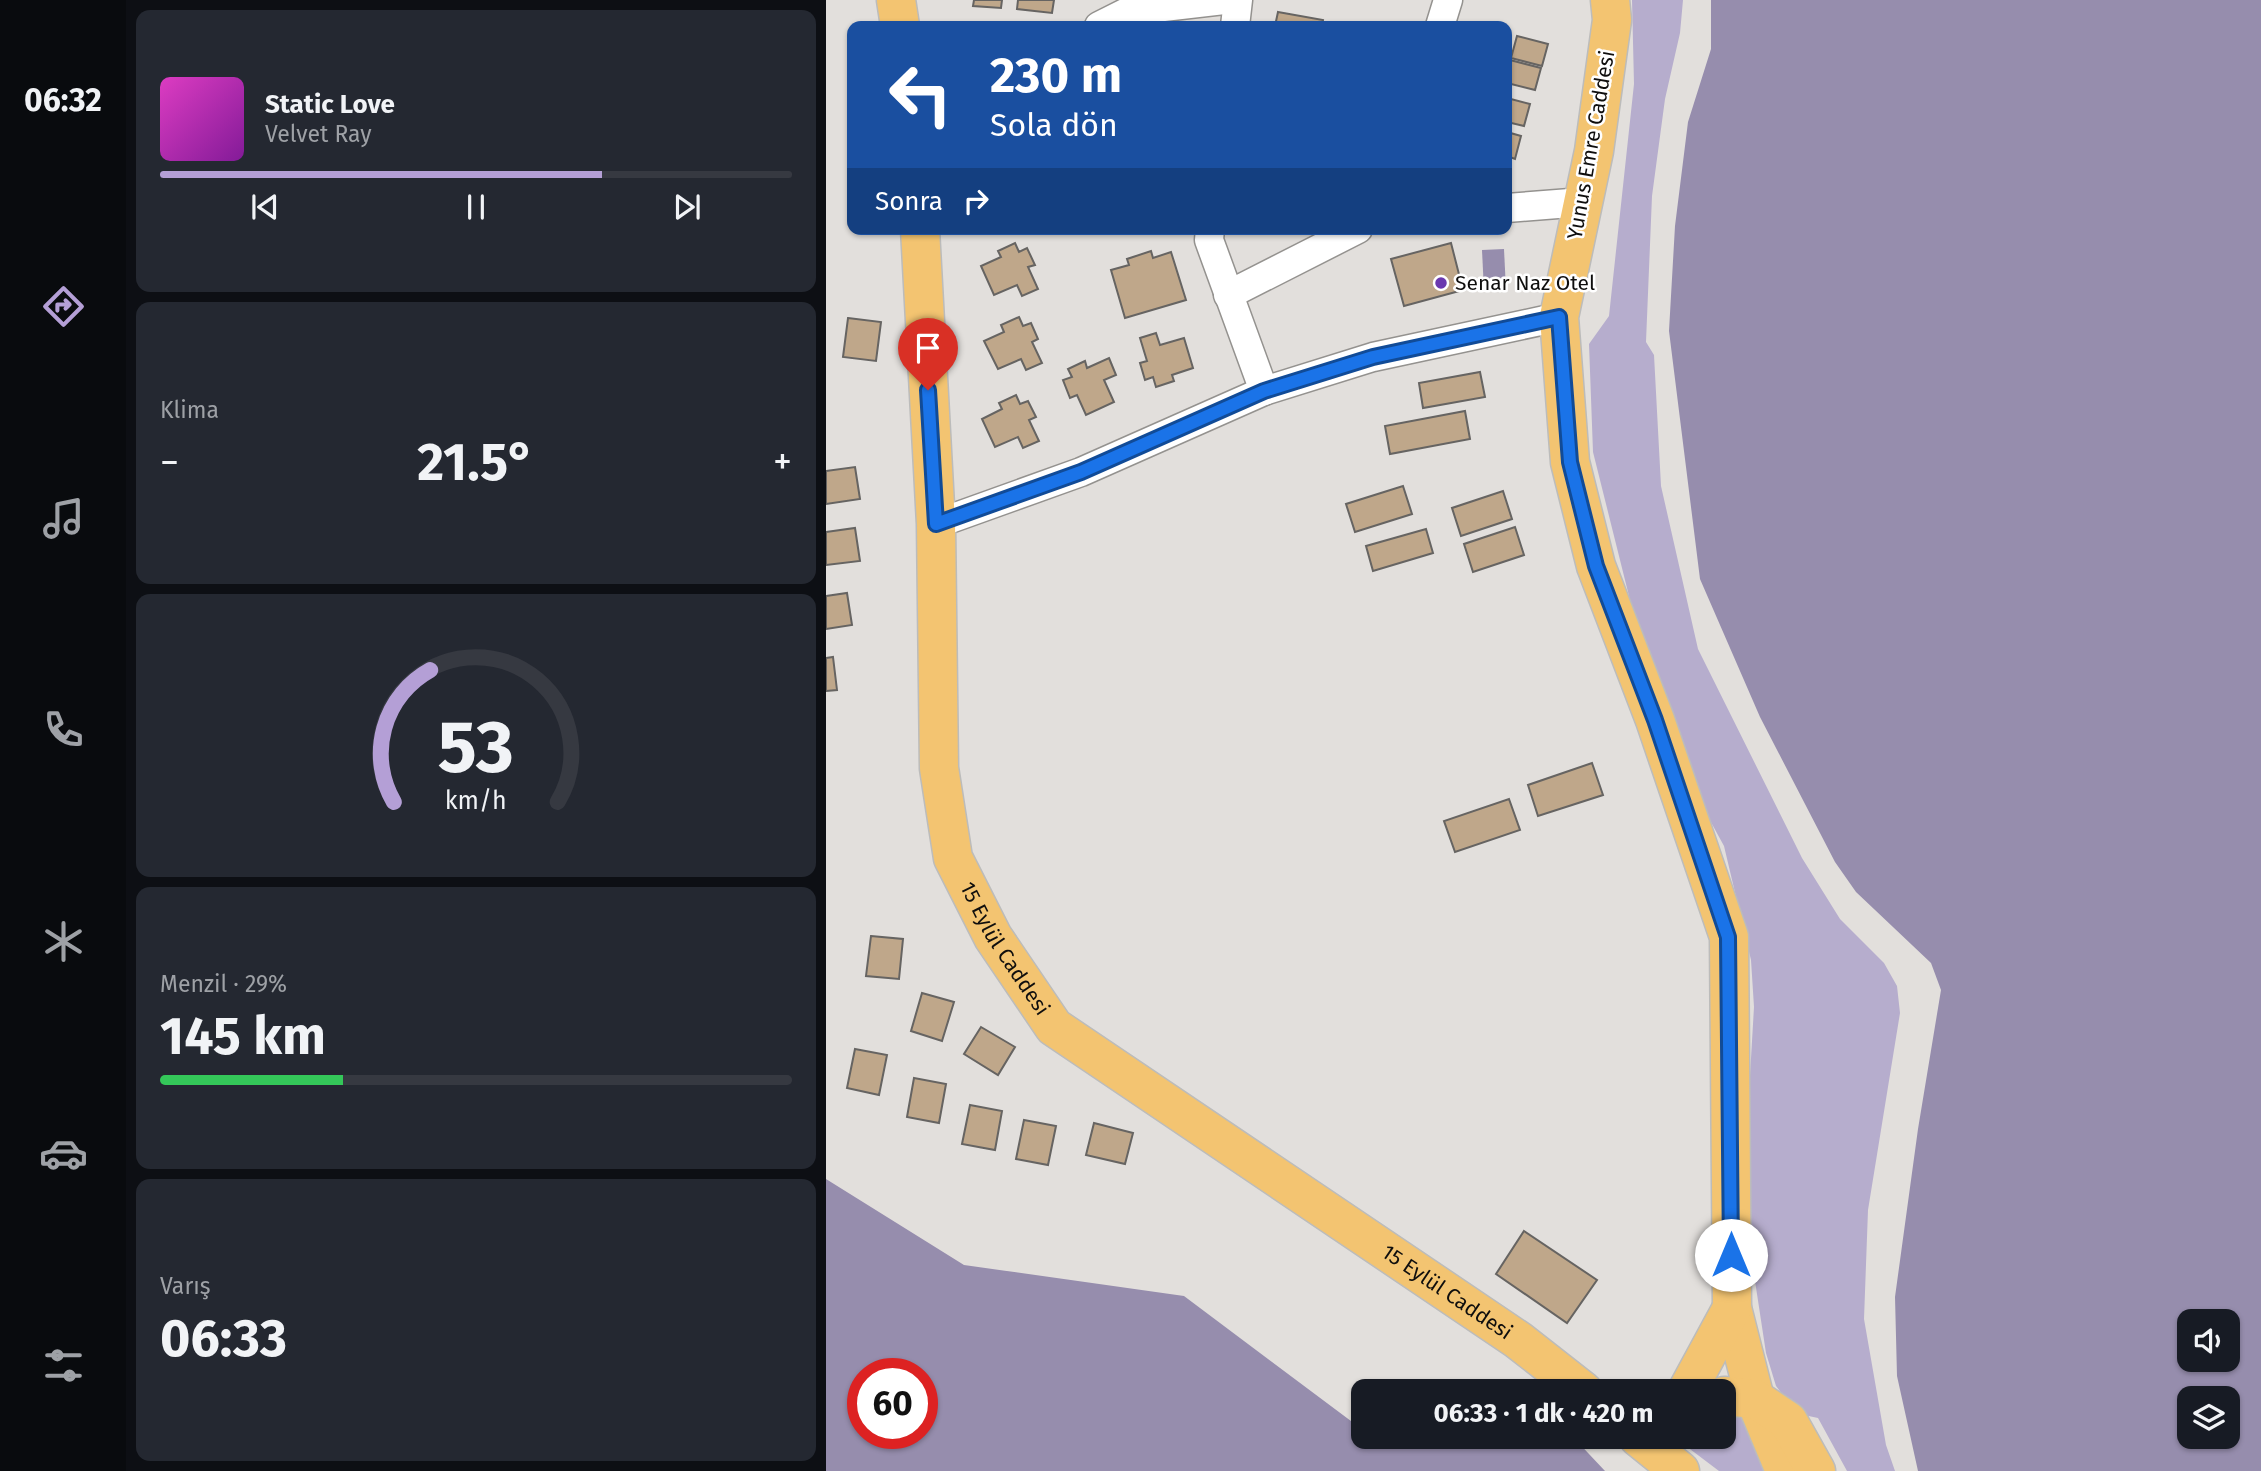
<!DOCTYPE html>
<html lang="tr">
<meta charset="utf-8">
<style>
:root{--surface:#171b24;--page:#242831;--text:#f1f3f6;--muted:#9ea1a6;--line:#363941;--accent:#b49fd6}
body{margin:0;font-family:"Fira Sans",sans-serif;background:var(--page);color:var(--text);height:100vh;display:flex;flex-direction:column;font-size:26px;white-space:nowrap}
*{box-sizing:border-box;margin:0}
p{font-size:23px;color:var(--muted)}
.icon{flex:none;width:38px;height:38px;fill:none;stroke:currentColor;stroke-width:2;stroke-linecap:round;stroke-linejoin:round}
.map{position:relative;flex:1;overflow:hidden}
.panel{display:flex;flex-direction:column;gap:10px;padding:10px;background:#0d0f14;width:700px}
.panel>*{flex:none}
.hud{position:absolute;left:21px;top:21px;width:665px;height:214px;border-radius:14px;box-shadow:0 2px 5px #0004;background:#1a4fa0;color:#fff;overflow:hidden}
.tools{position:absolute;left:1351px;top:1309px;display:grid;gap:14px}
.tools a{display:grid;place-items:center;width:63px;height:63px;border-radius:14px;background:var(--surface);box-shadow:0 2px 5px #0004;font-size:35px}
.speed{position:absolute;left:21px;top:1358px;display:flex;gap:14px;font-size:35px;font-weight:700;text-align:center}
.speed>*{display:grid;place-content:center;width:91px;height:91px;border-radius:50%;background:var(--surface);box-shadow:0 2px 5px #0004;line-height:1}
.speed .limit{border:10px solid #d22;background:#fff;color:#111}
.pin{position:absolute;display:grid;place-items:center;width:60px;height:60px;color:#fff;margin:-72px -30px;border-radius:50% 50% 50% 0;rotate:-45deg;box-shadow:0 0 7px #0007}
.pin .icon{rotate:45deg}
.me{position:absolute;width:77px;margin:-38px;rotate:0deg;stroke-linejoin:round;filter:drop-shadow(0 0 5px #0008)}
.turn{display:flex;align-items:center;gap:24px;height:147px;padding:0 28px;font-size:32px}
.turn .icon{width:91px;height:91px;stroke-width:2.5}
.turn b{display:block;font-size:49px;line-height:60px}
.then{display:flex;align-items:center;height:66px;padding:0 28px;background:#0003;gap:14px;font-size:26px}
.big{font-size:52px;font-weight:700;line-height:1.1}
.panel .tile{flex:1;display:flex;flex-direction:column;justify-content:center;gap:10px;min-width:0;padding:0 24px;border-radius:14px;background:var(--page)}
.panel .dial{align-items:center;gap:0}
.dial svg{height:182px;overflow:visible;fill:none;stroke:var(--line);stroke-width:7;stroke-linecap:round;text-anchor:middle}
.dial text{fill:var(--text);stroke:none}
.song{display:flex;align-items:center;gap:21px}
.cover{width:84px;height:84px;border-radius:10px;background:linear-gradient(135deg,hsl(310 70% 55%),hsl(290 70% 35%))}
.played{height:7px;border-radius:4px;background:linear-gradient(90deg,var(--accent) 70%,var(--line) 70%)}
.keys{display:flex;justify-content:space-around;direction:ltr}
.heat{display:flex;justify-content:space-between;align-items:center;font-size:38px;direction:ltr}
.charge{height:10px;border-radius:5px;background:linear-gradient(90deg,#34c759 29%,var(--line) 0)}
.trip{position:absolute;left:525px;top:1379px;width:385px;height:70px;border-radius:14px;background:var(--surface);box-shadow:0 2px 5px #0004;font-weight:700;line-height:70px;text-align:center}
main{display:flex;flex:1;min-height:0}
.tabs{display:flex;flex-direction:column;width:126px;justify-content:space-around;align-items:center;background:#090b0e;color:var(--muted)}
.tabs .icon{width:49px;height:49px}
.tabs .selected{color:var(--accent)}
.tabs b{font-size:32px;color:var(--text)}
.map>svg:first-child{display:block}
.green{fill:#b6adcd}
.water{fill:#968dad;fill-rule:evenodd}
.building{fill:#bfa78a;stroke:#666462;stroke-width:2}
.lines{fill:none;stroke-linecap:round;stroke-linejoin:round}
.street-casing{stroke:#94928f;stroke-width:31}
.primary-casing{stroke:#bcbcbb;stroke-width:41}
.street{stroke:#fff;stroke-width:28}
.primary{stroke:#f3c471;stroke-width:38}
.route-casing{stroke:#114b97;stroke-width:18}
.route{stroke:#1a73e8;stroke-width:12}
.poi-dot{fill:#6a38af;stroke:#fff;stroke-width:2.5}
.labels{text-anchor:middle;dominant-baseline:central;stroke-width:5;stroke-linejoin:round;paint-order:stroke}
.street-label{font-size:21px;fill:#0f0e0d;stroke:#fff}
.poi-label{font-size:21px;fill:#0f0e0d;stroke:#fff;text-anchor:start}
</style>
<main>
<nav class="tabs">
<b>06:32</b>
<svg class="icon selected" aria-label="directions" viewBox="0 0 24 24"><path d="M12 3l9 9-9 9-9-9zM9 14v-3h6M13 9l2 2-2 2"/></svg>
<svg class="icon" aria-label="music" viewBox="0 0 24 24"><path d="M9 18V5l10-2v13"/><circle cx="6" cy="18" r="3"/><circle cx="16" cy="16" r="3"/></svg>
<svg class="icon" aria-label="phone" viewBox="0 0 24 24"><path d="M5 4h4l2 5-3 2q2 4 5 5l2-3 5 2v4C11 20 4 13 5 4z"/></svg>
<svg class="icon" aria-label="climate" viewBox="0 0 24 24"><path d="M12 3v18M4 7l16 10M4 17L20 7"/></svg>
<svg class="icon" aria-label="car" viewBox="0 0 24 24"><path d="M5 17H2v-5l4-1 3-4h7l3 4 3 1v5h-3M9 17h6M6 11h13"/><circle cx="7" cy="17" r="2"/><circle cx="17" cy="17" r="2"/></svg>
<svg class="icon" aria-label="filters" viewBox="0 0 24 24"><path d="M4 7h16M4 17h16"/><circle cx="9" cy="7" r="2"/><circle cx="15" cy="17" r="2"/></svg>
</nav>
<section class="panel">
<div class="tile">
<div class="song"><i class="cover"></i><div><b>Static Love</b><p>Velvet Ray</p></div></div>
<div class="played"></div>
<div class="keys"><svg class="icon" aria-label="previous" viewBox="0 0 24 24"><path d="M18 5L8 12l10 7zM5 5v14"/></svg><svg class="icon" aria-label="pause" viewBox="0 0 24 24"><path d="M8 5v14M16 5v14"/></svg><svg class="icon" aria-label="next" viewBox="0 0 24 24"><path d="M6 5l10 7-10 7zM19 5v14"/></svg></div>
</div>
<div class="tile"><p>Klima</p>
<div class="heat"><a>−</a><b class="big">21.5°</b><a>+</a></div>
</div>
<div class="tile dial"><svg viewBox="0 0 100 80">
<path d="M14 69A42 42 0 1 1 86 69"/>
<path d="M14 69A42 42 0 0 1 30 11" stroke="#b49fd6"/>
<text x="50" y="56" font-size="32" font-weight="700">53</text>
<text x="50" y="72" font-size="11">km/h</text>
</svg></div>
<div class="tile"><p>Menzil · 29%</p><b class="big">145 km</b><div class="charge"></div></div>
<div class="tile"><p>Varış</p><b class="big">06:33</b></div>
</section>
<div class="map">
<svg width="1435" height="1471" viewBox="0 0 1435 1471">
<rect width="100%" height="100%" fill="#e2dfdc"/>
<!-- green -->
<g class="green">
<path d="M806,0H857L854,33L839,99L826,196L820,342L828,355L835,486L872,649L976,858L1014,919L1058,963L1071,986L1074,1013L1042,1210L1038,1319L1060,1445L1069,1471H1021L992,1418L978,1415L966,1407L950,1386L940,1353L922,1235L920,1144L928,1007L925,960L898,846L829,720L803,596L767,452L763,344L783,316L808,84Z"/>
<path d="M898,1406L919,1412L940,1471H893L848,1437H898Z"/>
</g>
<!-- water -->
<g class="water">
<path d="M885,0H1435V1471H1092L1071,1376L1069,1297L1092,1129L1115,990L1105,963L1030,892L1009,862L934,717L874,579L843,331L849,226L862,122L885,49ZM1363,1321H1402V1360H1363ZM1363,1398H1402V1437H1363Z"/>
<path d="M678,249L680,290L658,291L656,250Z"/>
<path d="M0,1179L138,1265L358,1296L537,1430V1437H747L779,1471H0ZM37,1374H96V1433H37Z"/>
</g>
<!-- building -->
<g class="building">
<path d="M148,0H176L175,8L147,6Z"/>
<path d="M192,0H228L226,13L191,9Z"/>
<path d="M452,12L497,20L496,26H449Z"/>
<path d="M691,36L722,44L716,66L685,58Z"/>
<path d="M684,60L715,68L709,90L681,83Z"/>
<path d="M681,98L704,104L698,126L681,122Z"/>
<path d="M681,132L695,136L689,159L681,156Z"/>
<path d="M189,243L193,252L201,248L209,265L202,267L212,289L196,296L191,285L168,295L155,266L175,257L172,251Z"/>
<path d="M625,243L637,290L578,306L565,259Z"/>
<path d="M325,251L327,258L345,252L360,300L299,318L285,270L303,265L301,259Z"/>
<path d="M193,317L197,326L205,323L212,339L206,342L216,363L200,370L195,359L172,369L158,341L178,332L175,325Z"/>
<path d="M22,318L55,322L50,361L17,357Z"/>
<path d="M330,333L334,345L358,338L367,368L346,375L348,381L330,387L327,377L319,380L314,363L321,361L314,338Z"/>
<path d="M283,358L290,375L278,380L288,402L260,415L251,395L244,398L237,380L246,377L242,369L259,361L261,368Z"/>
<path d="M654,372L659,397L597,408L593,383Z"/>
<path d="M190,395L194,404L202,401L210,417L203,420L213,441L197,448L192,437L169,447L156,419L176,409L173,403Z"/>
<path d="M639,411L644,439L564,454L559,426Z"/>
<path d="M29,467L34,499L0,504V471Z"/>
<path d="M577,486L586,514L529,532L520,504Z"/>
<path d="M677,491L686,519L635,536L626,508Z"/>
<path d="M689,527L698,555L647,572L638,544Z"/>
<path d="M29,528L34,561L0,565V532Z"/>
<path d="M600,529L607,553L547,571L540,546Z"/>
<path d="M21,593L26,625L0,629V596Z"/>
<path d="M7,657L11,690L0,691V658Z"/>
<path d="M766,763L777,795L712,816L702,785Z"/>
<path d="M683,799L694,830L629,852L618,821Z"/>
<path d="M45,936L77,939L73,979L40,976Z"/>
<path d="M96,993L128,1002L116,1041L85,1031Z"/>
<path d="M155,1027L189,1047L172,1075L138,1054Z"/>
<path d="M29,1049L61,1055L53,1095L21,1088Z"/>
<path d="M88,1078L120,1084L113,1123L81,1117Z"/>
<path d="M144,1105L176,1111L169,1150L136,1144Z"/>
<path d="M198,1120L230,1126L222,1165L190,1159Z"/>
<path d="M268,1123L307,1133L299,1164L260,1155Z"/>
<path d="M698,1231L771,1280L741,1323L670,1274Z"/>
</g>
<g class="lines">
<!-- street casing -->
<g class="street-casing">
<g id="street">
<path d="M273,26L303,11L398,0"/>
<path d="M409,26L412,0"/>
<path d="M614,26L622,0"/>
<path d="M681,208L757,202"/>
<path d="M384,229L383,240L438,391"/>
<path d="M402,295L532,229"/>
<path d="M110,524L255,472L438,391L547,357L733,317"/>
</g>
</g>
<!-- primary casing -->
<g class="primary-casing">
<g id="primary">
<path d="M70,0L74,26"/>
<path d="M784,0L786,20L768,151L733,317L744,462L770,566L829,720L903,937L906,1308L929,1399L959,1471"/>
<path id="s1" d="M94,229L110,524L113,768L127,858L167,937L228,1027L692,1340L757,1391"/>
<path d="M861,1391L906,1308"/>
<path d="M898,1396L929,1399L962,1421L990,1471"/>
<path d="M812,1437L854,1471"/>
</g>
</g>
<!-- street -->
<use href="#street" class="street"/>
<!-- primary -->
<use href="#primary" class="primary"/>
</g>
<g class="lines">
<!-- route casing -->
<g class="route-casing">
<path id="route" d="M102,390L110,524L255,472L438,391L547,357L733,317L744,462L770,566L829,720L902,937L905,1255"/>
</g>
<!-- route -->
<use href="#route" class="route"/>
</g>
<!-- markers -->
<circle class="poi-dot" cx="615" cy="283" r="7"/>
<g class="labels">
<!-- street labels -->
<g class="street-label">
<text transform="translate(765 145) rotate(-80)">Yunus Emre Caddesi</text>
<text stroke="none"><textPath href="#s1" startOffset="735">15 Eylül Caddesi</textPath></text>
<text stroke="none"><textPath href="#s1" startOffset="1302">15 Eylül Caddesi</textPath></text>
</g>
<!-- poi labels -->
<g class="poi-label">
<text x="629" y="283">Senar Naz Otel</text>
</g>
</g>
</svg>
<div class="tools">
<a><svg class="icon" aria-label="sound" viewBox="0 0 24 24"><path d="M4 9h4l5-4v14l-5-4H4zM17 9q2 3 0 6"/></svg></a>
<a><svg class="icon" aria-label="layers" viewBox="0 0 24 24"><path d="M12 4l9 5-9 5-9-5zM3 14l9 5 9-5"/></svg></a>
</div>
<div class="speed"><div class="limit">60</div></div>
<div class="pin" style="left:102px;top:390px;background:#d93025"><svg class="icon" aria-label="arrive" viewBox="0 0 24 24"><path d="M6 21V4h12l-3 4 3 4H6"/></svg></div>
<svg class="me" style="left:905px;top:1255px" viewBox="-20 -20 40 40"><circle r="19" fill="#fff"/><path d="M0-13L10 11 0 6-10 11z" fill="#1a73e8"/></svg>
<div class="trip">06:33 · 1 dk · 420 m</div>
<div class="hud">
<div class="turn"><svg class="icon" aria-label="left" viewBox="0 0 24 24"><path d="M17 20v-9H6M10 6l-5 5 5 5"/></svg><div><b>230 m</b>Sola dön</div></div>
<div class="then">Sonra<svg class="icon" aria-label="right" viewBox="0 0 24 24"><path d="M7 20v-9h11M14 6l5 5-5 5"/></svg></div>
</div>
</div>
</main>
